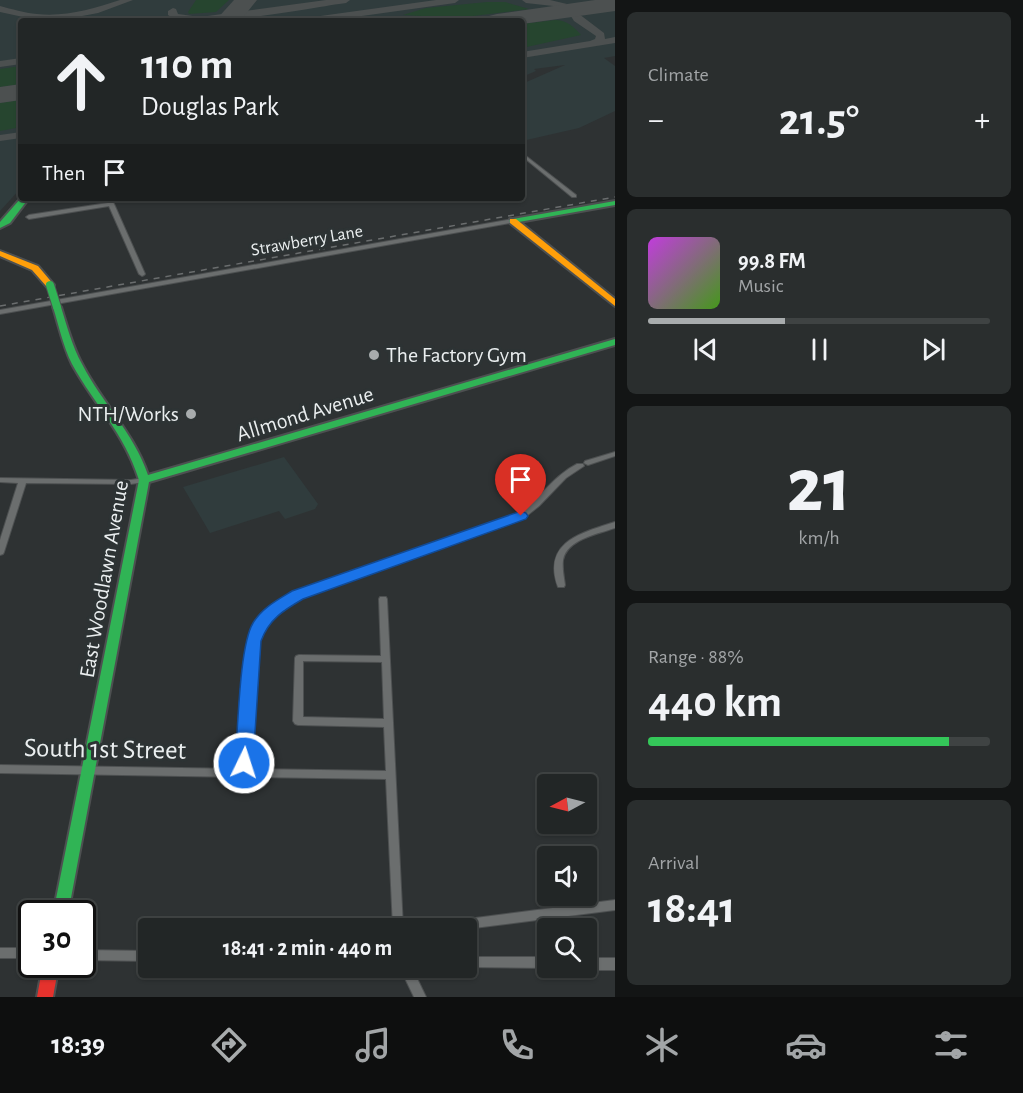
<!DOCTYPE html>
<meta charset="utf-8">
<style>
:root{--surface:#222626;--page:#2a2e2e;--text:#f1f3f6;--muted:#a2a5a7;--line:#3f4343;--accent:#a8acad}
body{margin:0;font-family:"Alegreya Sans",sans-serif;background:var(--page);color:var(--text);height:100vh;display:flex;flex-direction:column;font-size:22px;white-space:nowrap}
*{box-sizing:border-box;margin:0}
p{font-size:20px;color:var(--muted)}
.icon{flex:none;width:33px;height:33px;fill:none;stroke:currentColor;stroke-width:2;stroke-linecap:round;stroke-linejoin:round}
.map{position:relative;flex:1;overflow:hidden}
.drawer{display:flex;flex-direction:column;gap:12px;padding:12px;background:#131515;width:408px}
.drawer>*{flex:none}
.guide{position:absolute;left:18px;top:18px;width:507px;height:183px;border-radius:6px;box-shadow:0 2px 4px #0004,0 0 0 2px var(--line);background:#222626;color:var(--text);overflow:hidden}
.needle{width:39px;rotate:263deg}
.controls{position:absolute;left:537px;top:774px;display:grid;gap:12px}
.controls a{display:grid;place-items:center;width:60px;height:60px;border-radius:6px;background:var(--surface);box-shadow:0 2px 4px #0004,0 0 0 2px var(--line);font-size:30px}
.speed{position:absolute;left:18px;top:900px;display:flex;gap:12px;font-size:30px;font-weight:700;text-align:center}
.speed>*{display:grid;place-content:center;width:78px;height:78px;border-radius:50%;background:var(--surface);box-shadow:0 2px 4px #0004,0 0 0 2px var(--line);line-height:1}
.speed .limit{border:3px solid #111;border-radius:9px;background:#fff;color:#111}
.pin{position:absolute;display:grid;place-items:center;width:51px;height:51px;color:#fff;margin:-62px -26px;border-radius:50% 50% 50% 0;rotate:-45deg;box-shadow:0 0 6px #0007}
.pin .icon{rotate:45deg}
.me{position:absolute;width:66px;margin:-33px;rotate:4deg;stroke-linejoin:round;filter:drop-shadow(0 0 4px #0008)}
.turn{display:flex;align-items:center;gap:21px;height:126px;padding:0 24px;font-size:27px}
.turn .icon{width:78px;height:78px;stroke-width:2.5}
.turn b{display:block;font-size:42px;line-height:51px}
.then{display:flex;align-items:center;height:57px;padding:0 24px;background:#0003;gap:12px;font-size:22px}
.big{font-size:45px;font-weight:600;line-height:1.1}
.drawer .widget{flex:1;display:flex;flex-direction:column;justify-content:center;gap:9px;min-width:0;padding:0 21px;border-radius:9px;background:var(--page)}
.drawer .dial{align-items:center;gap:0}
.dial b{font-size:78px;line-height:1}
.song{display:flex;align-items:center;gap:18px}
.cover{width:72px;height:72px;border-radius:9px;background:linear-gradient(135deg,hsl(290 70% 55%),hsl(100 70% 35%))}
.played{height:6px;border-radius:3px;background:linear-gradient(90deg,var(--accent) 40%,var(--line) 40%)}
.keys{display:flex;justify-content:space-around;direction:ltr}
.heat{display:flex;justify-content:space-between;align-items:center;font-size:33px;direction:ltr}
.charge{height:9px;border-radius:4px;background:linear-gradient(90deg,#34c759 88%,var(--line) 0)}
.trip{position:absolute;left:138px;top:918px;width:339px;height:60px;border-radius:6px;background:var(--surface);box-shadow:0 2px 4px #0004,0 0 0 2px var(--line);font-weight:600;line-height:60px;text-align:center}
.tabs{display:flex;height:96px;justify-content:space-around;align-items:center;background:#0e0f0f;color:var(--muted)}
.tabs .icon{width:42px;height:42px}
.tabs .selected{color:var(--accent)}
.tabs b{font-size:27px;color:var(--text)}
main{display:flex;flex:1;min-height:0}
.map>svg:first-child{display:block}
.built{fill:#303c3d}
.green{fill:#26452f}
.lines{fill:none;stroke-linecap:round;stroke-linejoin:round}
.taxiway{fill:#4c5050;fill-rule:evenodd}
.runway{fill:#4c5050;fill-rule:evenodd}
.street-casing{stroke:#4d5051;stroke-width:2}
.fast-casing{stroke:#4d5051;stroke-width:4}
.slow-casing{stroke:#4d5051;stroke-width:4}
.jam-casing{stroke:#4d5051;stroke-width:4}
.street{fill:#6b6e6e;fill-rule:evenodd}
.fast{fill:#30b455;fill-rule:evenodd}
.slow{fill:#ff9f0a;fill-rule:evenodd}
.jam{fill:#e5322d;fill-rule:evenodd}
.rail{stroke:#6a6d6e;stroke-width:1.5;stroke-dasharray:6 6;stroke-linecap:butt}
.fast-bridge-casing{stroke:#4d5051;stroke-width:10;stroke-linecap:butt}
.fast-bridge{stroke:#30b455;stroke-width:8}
.route{fill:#1a73e8;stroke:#114b97;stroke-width:1.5}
.poi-dot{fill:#a8acad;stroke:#2d3334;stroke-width:2}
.labels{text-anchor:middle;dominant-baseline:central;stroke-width:6;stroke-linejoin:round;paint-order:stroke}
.far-street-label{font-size:18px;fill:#eaeeef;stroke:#2d3334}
.poi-label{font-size:22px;fill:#eaeeef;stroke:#2d3334;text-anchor:start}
.street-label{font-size:22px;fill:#eaeeef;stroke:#2d3334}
.near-street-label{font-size:27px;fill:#eaeeef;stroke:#2d3334}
</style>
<main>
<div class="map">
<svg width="615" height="997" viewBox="0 0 615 997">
<rect width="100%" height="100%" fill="#2e3233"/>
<!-- built -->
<g class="built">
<path d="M0,0H615V56L604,58L615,66V111L579,128L522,141V84L565,65L534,69L536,71L522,77V21H21V188L0,211Z"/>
<path d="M284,457L318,504L315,509L285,519L279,511L210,533L183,487Z"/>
</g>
<!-- green -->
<g class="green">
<path d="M196,0H229L216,12L189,14L188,12Z"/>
<path d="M487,2H505L529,9L457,18L403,15L426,8Z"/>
<path d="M555,20C567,20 574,27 581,35L522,48V24Z"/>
<path d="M21,66V84L0,87V69Z"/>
<path d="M21,100V127L0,131V103Z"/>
</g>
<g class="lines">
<!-- taxiway -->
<g class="taxiway">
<path d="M120,0H133L98,13L61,20H37L0,12V6C12,9 24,13 37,14C65,17 93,9 120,0Z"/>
<path d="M326,0H350L346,3C314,7 190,32 168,15V11L173,8L176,9L178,14L200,17Z"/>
<path d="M436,0H459L455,3L326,21H301L306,18Z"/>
<path d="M522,0H550L567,4L562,7L526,3Z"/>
<path d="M611,1L614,2V6L579,14L604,33L605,39L615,37V43L522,58V52L590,41L595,39L596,36L574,21L569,13L508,21H482L487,18Z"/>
<path d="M292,18L296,19L298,21H287Z"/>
<path d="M21,58V64L0,67V61Z"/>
<path d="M21,132V138L0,141V135Z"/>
</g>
<!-- runway -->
<g class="runway">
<path d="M234,0H257L240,21H215Z"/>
<path d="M595,0H615V11L522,24V21H485L489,16L497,14Z"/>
<path d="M21,84V100L0,103V87Z"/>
</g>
<!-- street casing -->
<g class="street-casing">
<g id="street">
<path d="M522,153L576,195V197H572L522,156Z"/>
<path d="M105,198H111L114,204L145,274L144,275L142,276L139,274L109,206L29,219L26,217L29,215L108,203Z"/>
<path d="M513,219L515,220V222L0,314V310Z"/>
<path d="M615,452V456L588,465L584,463L585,461Z"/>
<path d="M577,464H583L584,466L566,478L539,506L524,518L300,597C280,608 265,619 257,641L250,769L386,771L384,727L298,725L295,724L293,721L295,658L296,656L299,655L381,656L379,599L380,597H386L387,599L403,928H393L386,779L248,777L245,778L242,777L0,773V765L241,769L249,641C257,617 273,604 294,593L518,514C540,499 553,476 577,464ZM303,661L382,662L384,719L303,717Z"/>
<path d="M0,478L131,480L144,478L148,480L144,482L131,484L26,483L4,552L3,554L0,555V540L18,483L0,482Z"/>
<path d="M615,522V528C598,534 567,539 563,560C562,569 564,577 565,585L564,587H558C542,542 581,533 615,522Z"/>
<path d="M615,900V910L466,929L432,928L433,924L437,923Z"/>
<rect x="0" y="948" width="32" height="10"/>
<path d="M82,950L148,951V961L82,960Z"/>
<path d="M466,957H548V968H550H548L466,967Z"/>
<path d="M586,958H615V970H586L582,968H586Z"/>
<path d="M400,968H412L426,997H414Z"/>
</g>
</g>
<!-- fast casing -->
<g class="fast-casing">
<g id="fast">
<path d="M21,198H29L10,223L0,228V222Z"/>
<path d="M615,201V205L513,223L509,221L513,219Z"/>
<path d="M57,304L61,307C67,326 72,346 82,364C102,403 134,433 148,475L615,339V345L149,482L68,914H53L139,480C124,432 95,406 72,364C63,346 59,326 53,307Z"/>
</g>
</g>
<!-- slow casing -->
<g class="slow-casing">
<g id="slow">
<path d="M510,219H516L615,299V306L510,223Z"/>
<path d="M0,251L38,266L54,285L53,287H47L32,270L0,256Z"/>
</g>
</g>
<!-- jam casing -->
<g class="jam-casing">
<path id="jam" d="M43,964H59L53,997H37Z"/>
</g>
<!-- street -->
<use href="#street" class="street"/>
<!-- fast -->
<use href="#fast" class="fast"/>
<!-- slow -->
<use href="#slow" class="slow"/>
<!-- jam -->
<use href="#jam" class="jam"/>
<!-- rail -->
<path class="rail" d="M0,306L615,197"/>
<!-- fast-bridge casing -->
<g class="fast-bridge-casing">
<path id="fast-bridge" d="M50,285L57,307"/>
</g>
<!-- fast-bridge -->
<use href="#fast-bridge" class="fast-bridge"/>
</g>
<!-- route -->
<path class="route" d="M521,511L526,513L528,516L526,519L303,599C284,610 269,619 261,641L253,763L250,768L244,770L238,768L235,763C238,732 239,646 253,623C262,608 277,600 292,591Z"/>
<!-- markers -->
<g class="poi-dot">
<circle cx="374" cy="355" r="6"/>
<circle cx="191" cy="414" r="6"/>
</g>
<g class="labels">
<!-- far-street labels -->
<g class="far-street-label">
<text transform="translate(307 241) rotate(-10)">Strawberry Lane</text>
</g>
<!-- poi labels -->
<g class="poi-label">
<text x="386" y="355">The Factory Gym</text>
<text x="179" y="414" text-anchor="end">NTH/Works</text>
</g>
<!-- street labels -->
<g class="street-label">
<text transform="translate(305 414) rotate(-17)">Allmond Avenue</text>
<text transform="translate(104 579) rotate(-80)">East Woodlawn Avenue</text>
</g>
<!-- near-street labels -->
<g class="near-street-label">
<text transform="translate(105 749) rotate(1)">South 1st Street</text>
</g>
</g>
</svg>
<div class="controls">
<a><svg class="needle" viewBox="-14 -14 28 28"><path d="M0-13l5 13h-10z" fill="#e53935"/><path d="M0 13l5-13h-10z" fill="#a2a5a7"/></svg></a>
<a><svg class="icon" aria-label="sound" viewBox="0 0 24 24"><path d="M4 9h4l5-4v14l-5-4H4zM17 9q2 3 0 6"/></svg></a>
<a><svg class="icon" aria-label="search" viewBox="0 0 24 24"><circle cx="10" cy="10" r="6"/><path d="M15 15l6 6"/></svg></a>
</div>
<div class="speed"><div class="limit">30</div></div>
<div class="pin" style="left:521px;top:516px;background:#d93025"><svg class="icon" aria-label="arrive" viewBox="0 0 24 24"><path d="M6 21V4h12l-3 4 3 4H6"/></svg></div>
<svg class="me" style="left:244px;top:763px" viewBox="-20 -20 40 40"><circle r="17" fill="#1a73e8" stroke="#fff" stroke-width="3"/><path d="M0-11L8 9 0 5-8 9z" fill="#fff"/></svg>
<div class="trip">18:41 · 2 min · 440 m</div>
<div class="guide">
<div class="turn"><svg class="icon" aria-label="ahead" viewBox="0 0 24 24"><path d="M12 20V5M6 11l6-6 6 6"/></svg><div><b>110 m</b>Douglas Park</div></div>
<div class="then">Then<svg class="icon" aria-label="arrive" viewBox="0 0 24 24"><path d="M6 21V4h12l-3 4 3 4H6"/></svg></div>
</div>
</div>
<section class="drawer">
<div class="widget"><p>Climate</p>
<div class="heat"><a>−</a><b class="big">21.5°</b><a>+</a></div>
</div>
<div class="widget">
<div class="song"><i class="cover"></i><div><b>99.8 FM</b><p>Music</p></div></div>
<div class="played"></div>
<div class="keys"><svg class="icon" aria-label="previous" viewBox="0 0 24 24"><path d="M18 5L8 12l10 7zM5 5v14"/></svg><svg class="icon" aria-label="pause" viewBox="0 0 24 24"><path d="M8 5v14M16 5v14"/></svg><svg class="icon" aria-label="next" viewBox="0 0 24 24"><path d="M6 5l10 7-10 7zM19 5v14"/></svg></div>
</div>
<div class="widget dial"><b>21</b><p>km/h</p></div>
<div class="widget"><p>Range · 88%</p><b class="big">440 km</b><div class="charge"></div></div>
<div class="widget"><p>Arrival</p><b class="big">18:41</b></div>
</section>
</main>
<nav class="tabs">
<b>18:39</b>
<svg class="icon selected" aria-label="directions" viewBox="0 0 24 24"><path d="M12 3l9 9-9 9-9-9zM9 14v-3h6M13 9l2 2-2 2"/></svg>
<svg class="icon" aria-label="music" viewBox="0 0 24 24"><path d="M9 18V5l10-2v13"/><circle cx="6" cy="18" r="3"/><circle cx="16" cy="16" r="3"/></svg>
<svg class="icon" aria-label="phone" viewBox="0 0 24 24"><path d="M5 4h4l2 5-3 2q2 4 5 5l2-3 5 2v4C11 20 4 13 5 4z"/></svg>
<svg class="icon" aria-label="climate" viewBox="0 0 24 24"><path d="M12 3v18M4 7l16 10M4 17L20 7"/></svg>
<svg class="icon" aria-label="car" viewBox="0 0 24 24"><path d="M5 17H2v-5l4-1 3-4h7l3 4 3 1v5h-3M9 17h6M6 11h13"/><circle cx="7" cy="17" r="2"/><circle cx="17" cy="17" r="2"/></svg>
<svg class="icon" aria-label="filters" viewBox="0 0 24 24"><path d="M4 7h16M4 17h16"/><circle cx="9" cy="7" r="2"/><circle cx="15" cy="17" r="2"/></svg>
</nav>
